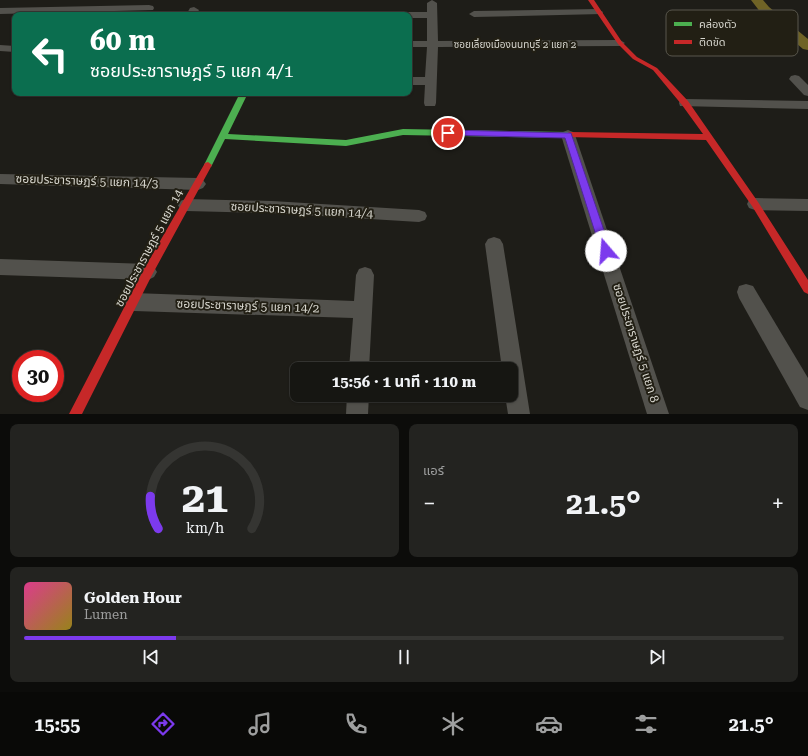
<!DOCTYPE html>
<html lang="th">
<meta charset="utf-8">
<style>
:root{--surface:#161612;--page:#232320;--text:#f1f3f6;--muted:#9e9f9f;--line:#353532;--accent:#7c3aed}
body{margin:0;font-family:"Roboto Serif","Noto Sans Thai",serif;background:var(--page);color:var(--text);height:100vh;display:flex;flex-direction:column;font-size:15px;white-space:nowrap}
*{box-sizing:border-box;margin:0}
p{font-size:13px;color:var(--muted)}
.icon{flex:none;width:22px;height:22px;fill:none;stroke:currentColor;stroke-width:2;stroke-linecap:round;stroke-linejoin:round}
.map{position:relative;height:414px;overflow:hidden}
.drawer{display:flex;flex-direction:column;gap:10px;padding:10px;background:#0c0c0a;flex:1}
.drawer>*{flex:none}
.hud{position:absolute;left:12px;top:12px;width:400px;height:84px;border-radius:8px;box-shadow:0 1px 3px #0004,0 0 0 1px var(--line);background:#0b6e4f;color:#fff;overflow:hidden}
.speed{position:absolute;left:12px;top:350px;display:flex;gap:8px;font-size:20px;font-weight:700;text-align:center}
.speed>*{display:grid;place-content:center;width:52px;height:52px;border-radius:50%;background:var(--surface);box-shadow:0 1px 3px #0004,0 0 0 1px var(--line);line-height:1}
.speed .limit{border:6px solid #d22;background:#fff;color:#111}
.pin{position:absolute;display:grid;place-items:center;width:34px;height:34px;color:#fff;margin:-17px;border:2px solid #fff;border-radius:50%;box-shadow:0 1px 4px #0007}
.me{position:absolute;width:44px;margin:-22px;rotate:342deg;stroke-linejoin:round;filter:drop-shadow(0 0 3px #0008)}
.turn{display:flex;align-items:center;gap:14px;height:84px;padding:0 12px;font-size:18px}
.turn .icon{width:52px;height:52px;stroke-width:2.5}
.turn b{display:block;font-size:28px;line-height:34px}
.big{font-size:30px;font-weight:700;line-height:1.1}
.drawer .tile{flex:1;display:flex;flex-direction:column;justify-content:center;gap:6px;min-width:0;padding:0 14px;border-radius:8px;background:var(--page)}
.drawer .dial{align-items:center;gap:0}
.dial svg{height:104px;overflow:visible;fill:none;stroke:var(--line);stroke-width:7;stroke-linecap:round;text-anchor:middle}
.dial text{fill:var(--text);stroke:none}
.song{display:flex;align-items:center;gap:12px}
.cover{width:48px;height:48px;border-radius:6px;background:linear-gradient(135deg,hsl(330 70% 55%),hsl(50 70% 35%))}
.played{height:4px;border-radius:2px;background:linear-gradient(90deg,var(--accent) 20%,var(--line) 20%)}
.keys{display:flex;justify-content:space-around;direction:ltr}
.heat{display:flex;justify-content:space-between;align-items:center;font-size:22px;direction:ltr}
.drawer .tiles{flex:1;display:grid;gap:10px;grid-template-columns:1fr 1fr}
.tile:last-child{grid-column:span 2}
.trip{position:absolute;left:290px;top:362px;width:228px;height:40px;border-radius:8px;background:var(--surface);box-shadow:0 1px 3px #0004,0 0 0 1px var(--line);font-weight:700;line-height:40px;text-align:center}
.menu{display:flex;height:64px;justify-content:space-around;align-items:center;background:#090907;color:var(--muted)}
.menu .icon{width:28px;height:28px}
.menu .active{color:var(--accent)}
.menu b{font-size:18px;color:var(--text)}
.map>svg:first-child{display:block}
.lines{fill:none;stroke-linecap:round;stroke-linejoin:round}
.canal{fill:#6f6326;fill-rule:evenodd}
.street{fill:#52514c;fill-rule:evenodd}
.fast{fill:#4caf50;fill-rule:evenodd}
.jam{fill:#c62828;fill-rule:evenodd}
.route{fill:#7c3aed;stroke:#51269a}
.labels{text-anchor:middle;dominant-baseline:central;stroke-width:4;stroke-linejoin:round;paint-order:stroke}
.far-street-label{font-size:10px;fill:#d7d6ce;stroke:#221f14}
.street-label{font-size:12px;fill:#d7d6ce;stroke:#221f14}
.key{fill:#221f14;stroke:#58564c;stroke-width:1}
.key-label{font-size:11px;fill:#d7d6ce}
</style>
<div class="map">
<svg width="808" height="414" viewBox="0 0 808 414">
<rect width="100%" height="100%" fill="#1e1d18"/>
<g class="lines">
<!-- canal -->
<path class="canal" d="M751,0H763L769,7L808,39V50L803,49L761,13Z"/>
<!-- street -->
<g class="street">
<path d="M432,0L437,3L438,41L620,40L625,43L620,46L438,47L436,103L435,106H425L424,103L425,85H409V77H425L427,47H409V41H427V18H409V15H404L409,12H427V3Z"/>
<path d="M149,5L153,6L154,8L153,10L0,14V8Z"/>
<path d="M194,7L199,10L196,15H186L190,8Z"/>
<path d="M598,9L603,12L602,14L474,17L469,14L474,11Z"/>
<path d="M0,45L15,46V52L0,51Z"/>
<path d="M795,75L799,76L808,85V96L804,95L789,79L791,76Z"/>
<path d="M685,99L808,101V109L680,106L679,103L680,100Z"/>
<path d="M568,130L573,132L575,135L669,414H647L561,135L563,132Z"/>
<path d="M0,174L198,178L203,180L206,184L203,188L198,190L0,184Z"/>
<path d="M755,198L808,199V211L755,210L749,208L747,204L749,200Z"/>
<path d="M186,199L272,201L419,210L425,212L427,216L425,220L419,222L272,213L186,211L180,209L178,205L180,201Z"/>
<path d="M494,237L500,239L503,244L530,414H508L505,395H511V369H502L485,244L488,239Z"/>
<path d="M0,259L148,264L154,267L157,272L154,277L148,280L0,275Z"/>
<path d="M365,267L371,269L374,275L369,369H349L353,318L134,311L127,308L125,302L127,296L134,293L354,301L356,275L359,269Z"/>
<path d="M746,284L753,286L808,378V410L800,407L739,298L737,292L739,286Z"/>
<path d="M347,395H369L368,414H346Z"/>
</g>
<!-- fast -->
<path class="fast" d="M240,93H248L228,134L346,140L403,129L569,132L573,135L569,138L403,135L346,146L225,139L211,167H205L204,165Z"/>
<!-- jam -->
<g class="jam">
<path d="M588,0H594L622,42L637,57L657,68L688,101L758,202L808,280V294L804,292L752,206L706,140L566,137L565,135L569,132L703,134L682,105L653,70L633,59L618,44Z"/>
<path d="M208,162L212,165L152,275L82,414H69L144,269L205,163Z"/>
</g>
</g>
<!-- route -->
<path class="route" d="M448,130L571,133L611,251L610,254L606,256L603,254L601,251L565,138L445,135V131Z"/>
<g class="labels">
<!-- far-street labels -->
<g class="far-street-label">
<text x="515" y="44">ซอยเลี่ยงเมืองนนทบุรี 2 แยก 2</text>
</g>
<!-- street labels -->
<g class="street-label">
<text transform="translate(87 181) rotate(2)">ซอยประชาราษฎร์ 5 แยก 14/3</text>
<text transform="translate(302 210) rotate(3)">ซอยประชาราษฎร์ 5 แยก 14/4</text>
<text transform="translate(149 248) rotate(-62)">ซอยประชาราษฎร์ 5 แยก 14</text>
<text transform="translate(248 306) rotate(2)">ซอยประชาราษฎร์ 5 แยก 14/2</text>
<text transform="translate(636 343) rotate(72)">ซอยประชาราษฎร์ 5 แยก 8</text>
</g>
</g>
<!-- legend -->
<rect x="666" y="10" width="132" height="46" rx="6" class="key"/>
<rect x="674" y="22" width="18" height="4" fill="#4caf50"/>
<rect x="674" y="40" width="18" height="4" fill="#c62828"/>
<g class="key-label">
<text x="699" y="28">คล่องตัว</text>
<text x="699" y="46">ติดขัด</text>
</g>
</svg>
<div class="speed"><div class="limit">30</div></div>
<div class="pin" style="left:448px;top:133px;background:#d93025"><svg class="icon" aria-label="arrive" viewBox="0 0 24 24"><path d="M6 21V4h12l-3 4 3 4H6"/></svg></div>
<svg class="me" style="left:606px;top:251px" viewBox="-20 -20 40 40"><circle r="19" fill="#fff"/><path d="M0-13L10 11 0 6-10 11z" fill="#7c3aed"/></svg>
<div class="trip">15:56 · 1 นาที · 110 m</div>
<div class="hud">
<div class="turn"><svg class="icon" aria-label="left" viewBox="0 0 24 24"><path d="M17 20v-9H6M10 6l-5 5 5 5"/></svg><div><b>60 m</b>ซอยประชาราษฎร์ 5 แยก 4/1</div></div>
</div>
</div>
<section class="drawer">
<div class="tiles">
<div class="tile dial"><svg viewBox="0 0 100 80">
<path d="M14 69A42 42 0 1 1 86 69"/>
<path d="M14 69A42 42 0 0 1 8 44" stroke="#7c3aed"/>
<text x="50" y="56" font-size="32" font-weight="700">21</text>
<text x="50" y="72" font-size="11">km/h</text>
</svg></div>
<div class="tile"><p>แอร์</p>
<div class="heat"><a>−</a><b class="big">21.5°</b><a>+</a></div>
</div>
<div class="tile">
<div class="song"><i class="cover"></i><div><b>Golden Hour</b><p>Lumen</p></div></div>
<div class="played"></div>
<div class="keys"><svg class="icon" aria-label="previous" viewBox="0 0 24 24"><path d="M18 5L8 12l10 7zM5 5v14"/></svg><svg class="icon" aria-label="pause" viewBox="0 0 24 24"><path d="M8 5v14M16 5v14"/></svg><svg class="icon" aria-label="next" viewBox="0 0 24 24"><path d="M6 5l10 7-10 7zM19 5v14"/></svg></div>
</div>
</div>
</section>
<nav class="menu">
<b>15:55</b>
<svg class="icon active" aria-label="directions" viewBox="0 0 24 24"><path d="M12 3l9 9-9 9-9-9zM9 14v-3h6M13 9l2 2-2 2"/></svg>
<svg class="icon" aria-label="music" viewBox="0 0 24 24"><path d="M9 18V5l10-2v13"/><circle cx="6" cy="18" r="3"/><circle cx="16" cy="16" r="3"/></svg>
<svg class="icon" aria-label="phone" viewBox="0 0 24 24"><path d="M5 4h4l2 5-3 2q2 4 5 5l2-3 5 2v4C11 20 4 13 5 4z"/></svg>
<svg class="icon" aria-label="climate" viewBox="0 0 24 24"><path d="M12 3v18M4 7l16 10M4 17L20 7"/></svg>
<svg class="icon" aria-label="car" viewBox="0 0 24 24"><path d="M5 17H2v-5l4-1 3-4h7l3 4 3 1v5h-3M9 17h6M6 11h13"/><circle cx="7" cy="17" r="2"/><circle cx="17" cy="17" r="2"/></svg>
<svg class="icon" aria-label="filters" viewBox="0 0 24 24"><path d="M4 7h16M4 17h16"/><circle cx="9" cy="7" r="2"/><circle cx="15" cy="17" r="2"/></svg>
<b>21.5°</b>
</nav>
